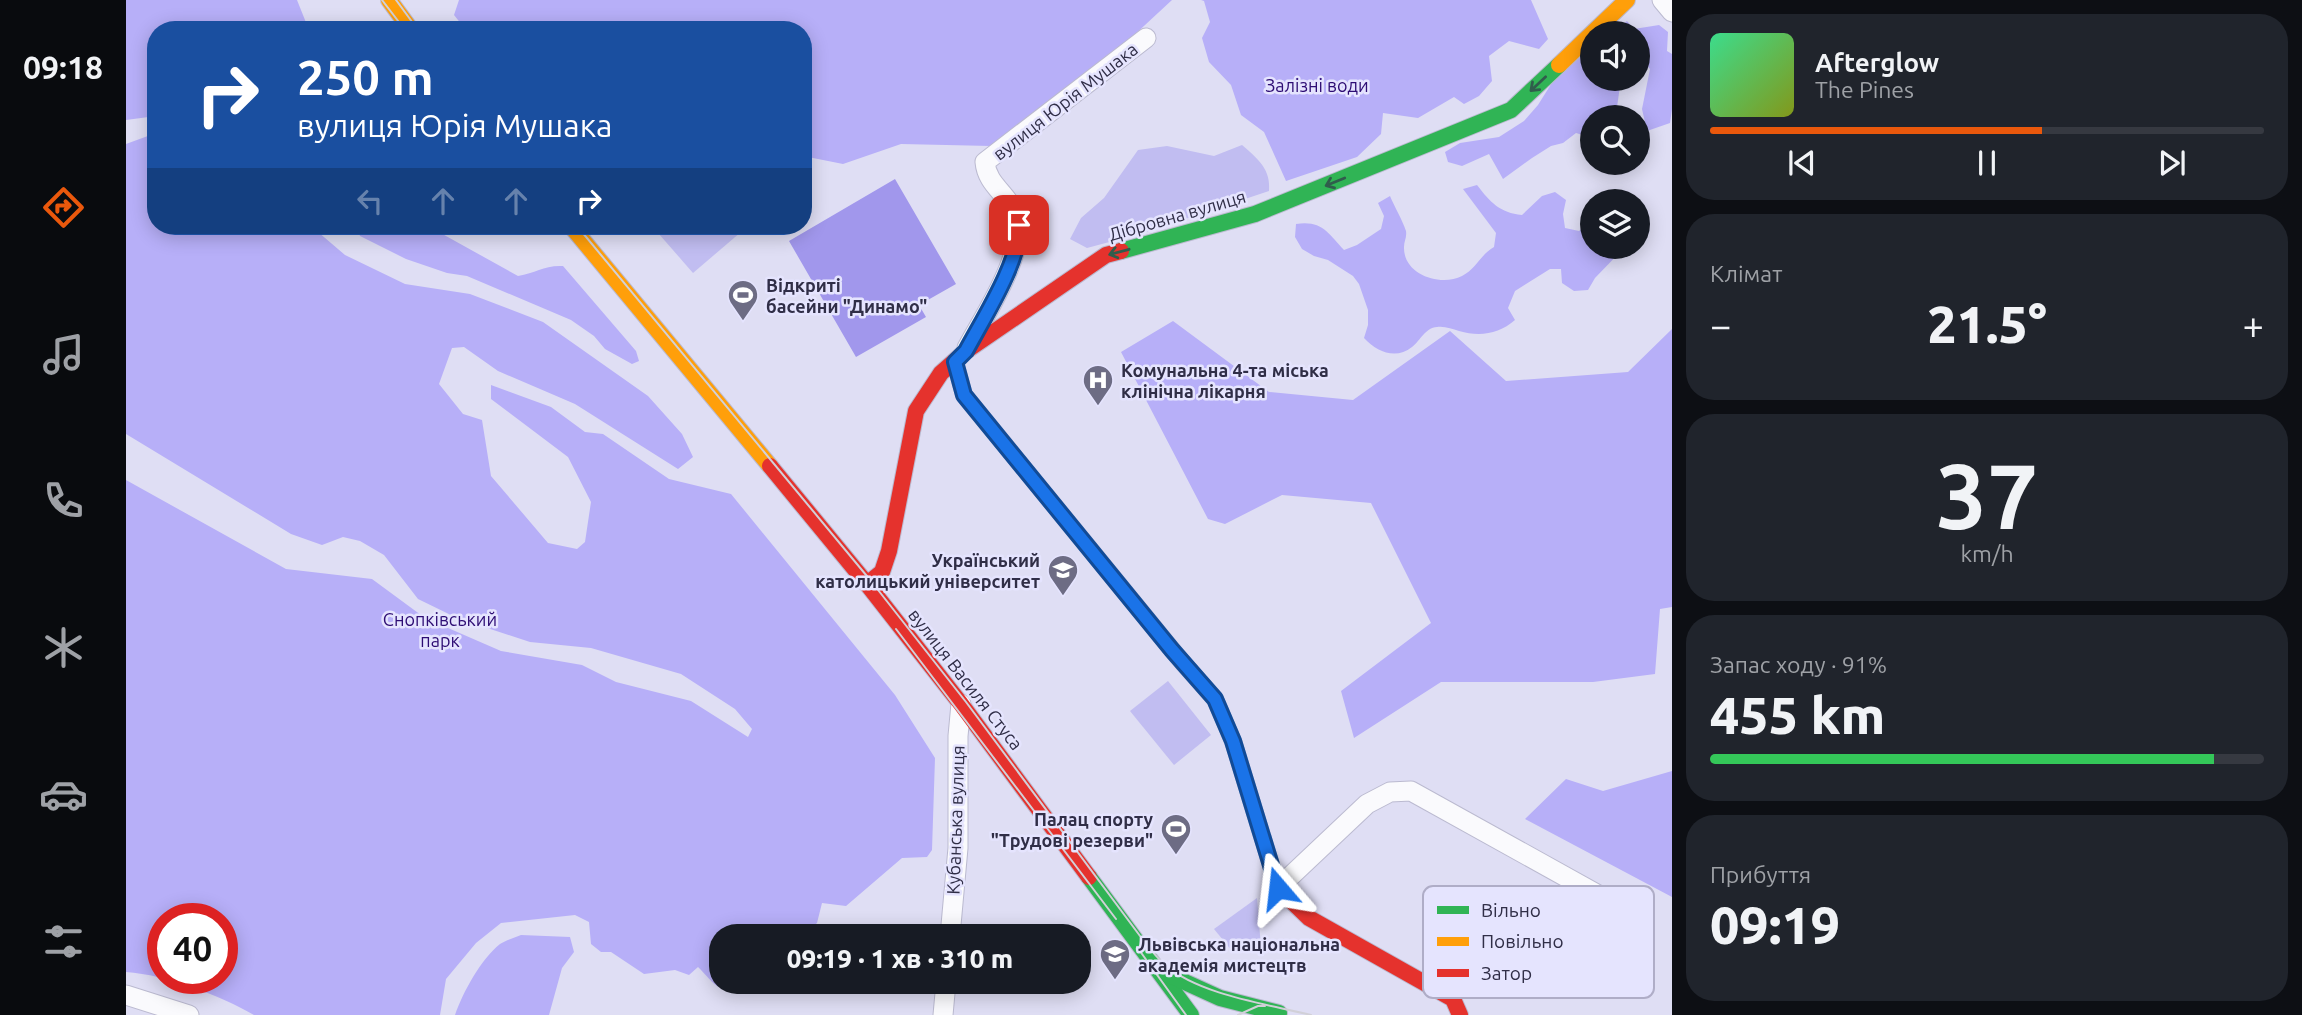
<!DOCTYPE html>
<html lang="uk">
<meta charset="utf-8">
<style>
:root{--surface:#171b24;--page:#20242c;--text:#f1f3f6;--muted:#9ea1a6;--line:#363941;--accent:#ea580c}
body{margin:0;font-family:Ubuntu,sans-serif;background:var(--page);color:var(--text);height:100vh;display:flex;flex-direction:column;font-size:26px;white-space:nowrap}
*{box-sizing:border-box;margin:0}
p{font-size:23px;color:var(--muted)}
.icon{flex:none;width:38px;height:38px;fill:none;stroke:currentColor;stroke-width:2;stroke-linecap:round;stroke-linejoin:round}
.map{position:relative;flex:1;overflow:hidden}
.panel{display:flex;flex-direction:column;gap:14px;padding:14px;background:#0d0f14;width:630px}
.panel>*{flex:none}
.guide{position:absolute;left:21px;top:21px;width:665px;height:214px;border-radius:28px;box-shadow:0 4px 18px #0003;background:#1a4fa0;color:#fff;overflow:hidden}
.fabs{position:absolute;left:1454px;top:21px;display:grid;gap:14px}
.fabs a{display:grid;place-items:center;width:70px;height:70px;border-radius:50%;background:var(--surface);box-shadow:0 4px 18px #0003;font-size:35px}
.speed{position:absolute;left:21px;top:903px;display:flex;gap:14px;font-size:35px;font-weight:700;text-align:center}
.speed>*{display:grid;place-content:center;width:91px;height:91px;border-radius:50%;background:var(--surface);box-shadow:0 4px 18px #0003;line-height:1}
.speed .limit{border:10px solid #d22;background:#fff;color:#111}
.pin{position:absolute;display:grid;place-items:center;width:60px;height:60px;color:#fff;margin:-30px;border-radius:14px;box-shadow:0 4px 10px #0006}
.me{position:absolute;width:77px;margin:-38px;rotate:343deg;stroke-linejoin:round;filter:drop-shadow(0 0 5px #0008)}
.turn{display:flex;align-items:center;gap:24px;height:147px;padding:0 35px;font-size:32px}
.turn .icon{width:91px;height:91px;stroke-width:2.5}
.turn b{display:block;font-size:49px;line-height:60px}
.lanes{display:flex;align-items:center;height:66px;padding:0 35px;background:#0003;justify-content:center;gap:35px;direction:ltr}
.lanes .off{opacity:.35}
.big{font-size:52px;font-weight:800;line-height:1.1}
.panel .card{flex:1;display:flex;flex-direction:column;justify-content:center;gap:10px;min-width:0;padding:0 24px;border-radius:28px;background:var(--page)}
.panel .dial{align-items:center;gap:0}
.dial b{font-size:91px;line-height:1}
.song{display:flex;align-items:center;gap:21px}
.cover{width:84px;height:84px;border-radius:10px;background:linear-gradient(135deg,hsl(150 70% 55%),hsl(70 70% 35%))}
.played{height:7px;border-radius:4px;background:linear-gradient(90deg,var(--accent) 60%,var(--line) 60%)}
.keys{display:flex;justify-content:space-around;direction:ltr}
.heat{display:flex;justify-content:space-between;align-items:center;font-size:38px;direction:ltr}
.charge{height:10px;border-radius:5px;background:linear-gradient(90deg,#34c759 91%,var(--line) 0)}
.trip{position:absolute;left:583px;top:924px;width:382px;height:70px;border-radius:28px;background:var(--surface);box-shadow:0 4px 18px #0003;font-weight:800;line-height:70px;text-align:center}
main{display:flex;flex:1;min-height:0}
.tab-bar{display:flex;flex-direction:column;width:126px;justify-content:space-around;align-items:center;background:#090b0e;color:var(--muted)}
.tab-bar .icon{width:49px;height:49px}
.tab-bar .active{color:var(--accent)}
.tab-bar b{font-size:32px;color:var(--text)}
.map>svg:first-child{display:block}
.green{fill:#c1bdf1}
.forest{fill:#b7aff8;fill-rule:evenodd}
.water{fill:#a197ec}
.lines{fill:none;stroke-linecap:round;stroke-linejoin:round}
.street-casing{stroke:#bbbad0;stroke-width:21}
.fast-casing{stroke:#bbbad0;stroke-width:18}
.slow-casing{stroke:#bbbad0;stroke-width:18}
.jam-casing{stroke:#bbbad0;stroke-width:18}
.street{stroke:#fafafd;stroke-width:19}
.fast{stroke:#30b455;stroke-width:16}
.slow{stroke:#ff9f0a;stroke-width:16}
.jam{stroke:#e5322d;stroke-width:16}
.tram{stroke:#d1d0d8;stroke-width:2}
.oneway{stroke:#305d4c}
.route-casing{stroke:#114b97;stroke-width:18}
.route{stroke:#1a73e8;stroke-width:12}
.labels{text-anchor:middle;dominant-baseline:central;stroke-width:5;stroke-linejoin:round;paint-order:stroke}
.park-label{font-size:18px;fill:#2e0d74;stroke:#e5e4fe}
.street-label{font-size:18px;fill:#302e47;stroke:#e5e4fe}
.poi-label{font-size:18px;font-weight:bold;fill:#302e47;stroke:#e5e4fe;text-anchor:start}
.key{fill:#e5e4fe;stroke:#afadc7;stroke-width:2}
.key-label{font-size:19px;fill:#302e47}
</style>
<main>
<nav class="tab-bar">
<b>09:18</b>
<svg class="icon active" aria-label="directions" viewBox="0 0 24 24"><path d="M12 3l9 9-9 9-9-9zM9 14v-3h6M13 9l2 2-2 2"/></svg>
<svg class="icon" aria-label="music" viewBox="0 0 24 24"><path d="M9 18V5l10-2v13"/><circle cx="6" cy="18" r="3"/><circle cx="16" cy="16" r="3"/></svg>
<svg class="icon" aria-label="phone" viewBox="0 0 24 24"><path d="M5 4h4l2 5-3 2q2 4 5 5l2-3 5 2v4C11 20 4 13 5 4z"/></svg>
<svg class="icon" aria-label="climate" viewBox="0 0 24 24"><path d="M12 3v18M4 7l16 10M4 17L20 7"/></svg>
<svg class="icon" aria-label="car" viewBox="0 0 24 24"><path d="M5 17H2v-5l4-1 3-4h7l3 4 3 1v5h-3M9 17h6M6 11h13"/><circle cx="7" cy="17" r="2"/><circle cx="17" cy="17" r="2"/></svg>
<svg class="icon" aria-label="filters" viewBox="0 0 24 24"><path d="M4 7h16M4 17h16"/><circle cx="9" cy="7" r="2"/><circle cx="15" cy="17" r="2"/></svg>
</nav>
<div class="map">
<svg width="1546" height="1015" viewBox="0 0 1546 1015">
<rect width="100%" height="100%" fill="#dfdef4"/>
<!-- green -->
<g class="green">
<path d="M1116,145C1132,159 1145,169 1143,191L1017,233L961,248L944,239L955,218L978,198L1012,150L1041,146L1088,156Z"/>
<path d="M526,226H622L567,273Z"/>
<path d="M1042,681L1085,735L1048,765L1004,711Z"/>
<path d="M1131,898L1135,948L1106,951L1088,929Z"/>
</g>
<!-- forest -->
<g class="forest">
<path d="M0,0H171L183,30H30V116L0,120Z"/>
<path d="M333,0H1046L978,63L865,146L775,144L717,164L677,156V30H340L328,15Z"/>
<path d="M1075,0H1405L1422,39L1413,49L1383,41L1363,56L1366,81L1353,96L1338,104L1328,97L1292,118L1257,113L1255,134L1231,157L1160,181L1138,132L1115,115L1105,85L1083,62L1076,38L1084,22L1078,1Z"/>
<path d="M1501,21L1508,29L1533,25L1542,32L1541,51L1546,54V109L1544,123L1521,131L1516,109L1524,69L1514,58L1512,59V33H1485Z"/>
<path d="M1466,47V79H1495L1491,107L1485,117H1466V132L1460,136L1450,133L1437,143L1425,146L1406,158L1377,179L1363,154L1336,166L1322,162L1319,152L1334,143L1373,137L1398,121L1412,105L1427,81Z"/>
<path d="M30,133V226H185L219,255L279,284L344,294L417,322L522,396L556,434L567,457L552,469L449,404L372,371L338,347L326,348L313,384L337,414L356,420L365,476L422,543L451,549L459,542L465,502L442,457L365,399V385L425,407L459,432L477,434L543,479L605,494L769,695L809,758L806,850L801,857L776,858L720,906L696,903L691,923L676,936H595V982H623C589,993 594,989 572,967L563,975L549,970L518,974L485,952H475L465,944L463,922L449,915L375,923L350,943L320,979L314,1015H128C93,995 41,975 0,972V480L160,569L246,579L299,618L375,651L456,665L490,682L565,701L622,737L626,729L609,709L555,674L465,648L404,642L331,618L292,599L258,555L234,541L217,537L196,545L165,534L0,434V144ZM37,919H96V978H37Z"/>
<path d="M1351,185C1364,202 1374,213 1396,215L1416,196L1429,192L1440,200L1437,214L1439,228L1453,231L1464,222L1466,223V247H1499L1469,278L1462,290L1448,291L1436,283L1435,269H1424L1389,291L1382,308L1389,320C1373,334 1354,337 1333,331C1326,329 1319,326 1311,327C1299,328 1295,340 1286,347C1270,360 1251,352 1238,338L1242,325V310L1233,284L1227,276L1202,260L1188,256L1176,249L1169,237L1170,224C1196,220 1202,233 1218,250L1231,245L1255,229L1258,216L1252,203L1264,196C1269,208 1276,219 1280,231C1281,238 1278,241 1278,247C1277,275 1315,287 1336,276C1350,269 1354,255 1368,247L1370,233L1337,189Z"/>
<path d="M230,226H302L392,276C410,273 418,265 437,266L510,351L513,361L506,364L479,349L468,336L445,320L341,276L321,273L280,259L234,236Z"/>
<path d="M1047,321L1143,392L1227,400L1324,331L1380,381L1502,372L1546,329V607L1534,609L1529,674L1467,682H1315L1228,738L1215,691L1305,623L1245,503L1156,495L1099,524L1082,519L995,352Z"/>
<path d="M1546,771V897L1399,819L1440,779L1477,791Z"/>
<path d="M395,935L444,937L448,952L436,968L423,1015H329C337,992 355,959 374,944C380,940 388,938 395,935Z"/>
</g>
<!-- water -->
<path class="water" d="M769,179L830,284L793,305L800,317L730,357L663,241Z"/>
<g class="lines">
<!-- street casing -->
<g class="street-casing">
<g id="street">
<path d="M1536,0L1546,12"/>
<path d="M841,348C858,316 904,248 889,213C881,193 861,185 859,162L1020,38"/>
<path d="M1152,888L1241,804L1264,792L1285,791L1503,912L1515,931L1503,952"/>
<path d="M824,936L832,848V736L835,704"/>
<path d="M0,995L63,1015"/>
<path d="M817,1015L820,982"/>
</g>
</g>
<!-- fast casing -->
<g class="fast-casing">
<g id="fast">
<path d="M995,251L1129,214L1385,110L1433,65"/>
<path d="M963,877L1065,1015"/>
<path d="M1039,973L1094,998L1153,1013"/>
</g>
</g>
<!-- slow casing -->
<g class="slow-casing">
<g id="slow">
<path d="M263,0L285,30"/>
<path d="M1433,65L1501,0"/>
<path d="M445,226L644,466"/>
<path d="M829,362L838,395L1057,663"/>
</g>
</g>
<!-- jam casing -->
<g class="jam-casing">
<g id="jam">
<path d="M644,466L741,584L835,704L963,877"/>
<path d="M741,584L756,572L763,551L790,411L815,373L840,351L980,255L995,251"/>
<path d="M1057,663L1089,699L1107,741L1152,888L1183,918L1327,999L1334,1015"/>
</g>
</g>
<!-- street -->
<use href="#street" class="street"/>
<!-- fast -->
<use href="#fast" class="fast"/>
<!-- slow -->
<use href="#slow" class="slow"/>
<!-- jam -->
<use href="#jam" class="jam"/>
<!-- tram -->
<g class="tram">
<path d="M256,0L279,30"/>
<path d="M270,0L292,30"/>
<path d="M451,226L745,581L840,702L1017,940C1024,949 1031,958 1039,965C1074,995 1141,1004 1185,1015"/>
<path d="M770,629L990,919"/>
<path d="M1011,947L1060,1015"/>
<path d="M1112,1015L1132,1006H1139"/>
</g>
</g>
<!-- one-way arrows -->
<defs><path id="oneway-shaft" d="M-6 0H5M1.5-3L5.5 0L1.5 3" fill="none" stroke-width="1.6" stroke-linecap="round" stroke-linejoin="round" transform="scale(1.75)"/></defs>
<g class="oneway">
<use href="#oneway-shaft" transform="translate(1412 84) rotate(137)"/>
<use href="#oneway-shaft" transform="translate(1209 182) rotate(158)"/>
<use href="#oneway-shaft" transform="translate(993 252) rotate(165)"/>
</g>
<g class="lines">
<!-- route casing -->
<g class="route-casing">
<path id="route" d="M893,225C895,260 857,319 840,351L829,362L838,395L1046,650L1089,699L1107,741L1152,888"/>
</g>
<!-- route -->
<use href="#route" class="route"/>
</g>
<!-- icons -->
<defs>
<g id="stadium-pin" transform="scale(1.575)"><path d="M0 17L-7.5 6A9.5 9.5 0 1 1 7.5 6Z" fill="#6d6c84" stroke="#e5e4fe"/><path d="M0-5a6.5 5 0 1 0 0 10a6.5 5 0 1 0 0-10ZM-3.5-1.8h7v3.6h-7Z" fill="#fff"/></g>
<g id="hospital-pin" transform="scale(1.575)"><path d="M0 17L-7.5 6A9.5 9.5 0 1 1 7.5 6Z" fill="#6d6c84" stroke="#e5e4fe"/><path d="M-5-5h3v3.5h4V-5h3V5h-3V1.5h-4V5h-3Z" fill="#fff"/></g>
<g id="university-pin" transform="scale(1.575)"><path d="M0 17L-7.5 6A9.5 9.5 0 1 1 7.5 6Z" fill="#6d6c84" stroke="#e5e4fe"/><path d="M0-5L7-2L0 1L-7-2ZM-4 1L0 2.5L4 1V4Q0 6-4 4Z" fill="#fff"/></g>
</defs>
<g fill-rule="evenodd">
<use href="#stadium-pin" x="617" y="295"/>
<use href="#hospital-pin" x="972" y="380"/>
<use href="#university-pin" x="937" y="570"/>
<use href="#stadium-pin" x="1050" y="829"/>
<use href="#university-pin" x="989" y="954"/>
</g>
<g class="labels">
<!-- park labels -->
<g class="park-label">
<text x="1191" y="85">Залізні води</text>
<text x="314" y="619">Снопківський<tspan x="314" dy="21">парк</tspan></text>
</g>
<!-- street labels -->
<g class="street-label">
<text transform="translate(939 101) rotate(-38)">вулиця Юрія Мушака</text>
<text transform="translate(1051 215) rotate(-16)">Дібровна вулиця</text>
<text transform="translate(840 679) rotate(52)">вулиця Василя Стуса</text>
<text transform="translate(829 820) rotate(-88)">Кубанська вулиця</text>
</g>
<!-- poi labels -->
<g class="poi-label">
<text x="640" y="285">Відкриті<tspan x="640" dy="21">басейни "Динамо"</tspan></text>
<text x="995" y="370">Комунальна 4-та міська<tspan x="995" dy="21">клінічна лікарня</tspan></text>
<text x="914" y="560" text-anchor="end">Український<tspan x="914" dy="21">католицький університет</tspan></text>
<text x="1027" y="819" text-anchor="end">Палац спорту<tspan x="1027" dy="21">"Трудові резерви"</tspan></text>
<text x="1012" y="944">Львівська національна<tspan x="1012" dy="21">академія мистецтв</tspan></text>
</g>
</g>
<!-- legend -->
<rect x="1297" y="886" width="231" height="112" rx="10" class="key"/>
<rect x="1311" y="906" width="32" height="8" fill="#30b455"/>
<rect x="1311" y="937" width="32" height="9" fill="#ff9f0a"/>
<rect x="1311" y="969" width="32" height="8" fill="#e5322d"/>
<g class="key-label">
<text x="1355" y="917">Вільно</text>
<text x="1355" y="948">Повільно</text>
<text x="1355" y="980">Затор</text>
</g>
</svg>
<div class="fabs">
<a><svg class="icon" aria-label="sound" viewBox="0 0 24 24"><path d="M4 9h4l5-4v14l-5-4H4zM17 9q2 3 0 6"/></svg></a>
<a><svg class="icon" aria-label="search" viewBox="0 0 24 24"><circle cx="10" cy="10" r="6"/><path d="M15 15l6 6"/></svg></a>
<a><svg class="icon" aria-label="layers" viewBox="0 0 24 24"><path d="M12 4l9 5-9 5-9-5zM3 14l9 5 9-5"/></svg></a>
</div>
<div class="speed"><div class="limit">40</div></div>
<div class="pin" style="left:893px;top:225px;background:#d93025"><svg class="icon" aria-label="arrive" viewBox="0 0 24 24"><path d="M6 21V4h12l-3 4 3 4H6"/></svg></div>
<svg class="me" style="left:1152px;top:888px" viewBox="-20 -20 40 40"><path d="M0-17L14 15 0 8-14 15z" fill="#1a73e8" stroke="#fff" stroke-width="4"/></svg>
<div class="trip">09:19 · 1 хв · 310 m</div>
<div class="guide">
<div class="turn"><svg class="icon" aria-label="right" viewBox="0 0 24 24"><path d="M7 20v-9h11M14 6l5 5-5 5"/></svg><div><b>250 m</b>вулиця Юрія Мушака</div></div>
<div class="lanes"><svg class="icon off" aria-label="left" viewBox="0 0 24 24"><path d="M17 20v-9H6M10 6l-5 5 5 5"/></svg><svg class="icon off" aria-label="ahead" viewBox="0 0 24 24"><path d="M12 20V5M6 11l6-6 6 6"/></svg><svg class="icon off" aria-label="ahead" viewBox="0 0 24 24"><path d="M12 20V5M6 11l6-6 6 6"/></svg><svg class="icon" aria-label="right" viewBox="0 0 24 24"><path d="M7 20v-9h11M14 6l5 5-5 5"/></svg></div>
</div>
</div>
<section class="panel">
<div class="card">
<div class="song"><i class="cover"></i><div><b>Afterglow</b><p>The Pines</p></div></div>
<div class="played"></div>
<div class="keys"><svg class="icon" aria-label="previous" viewBox="0 0 24 24"><path d="M18 5L8 12l10 7zM5 5v14"/></svg><svg class="icon" aria-label="pause" viewBox="0 0 24 24"><path d="M8 5v14M16 5v14"/></svg><svg class="icon" aria-label="next" viewBox="0 0 24 24"><path d="M6 5l10 7-10 7zM19 5v14"/></svg></div>
</div>
<div class="card"><p>Клімат</p>
<div class="heat"><a>−</a><b class="big">21.5°</b><a>+</a></div>
</div>
<div class="card dial"><b>37</b><p>km/h</p></div>
<div class="card"><p>Запас ходу · 91%</p><b class="big">455 km</b><div class="charge"></div></div>
<div class="card"><p>Прибуття</p><b class="big">09:19</b></div>
</section>
</main>
